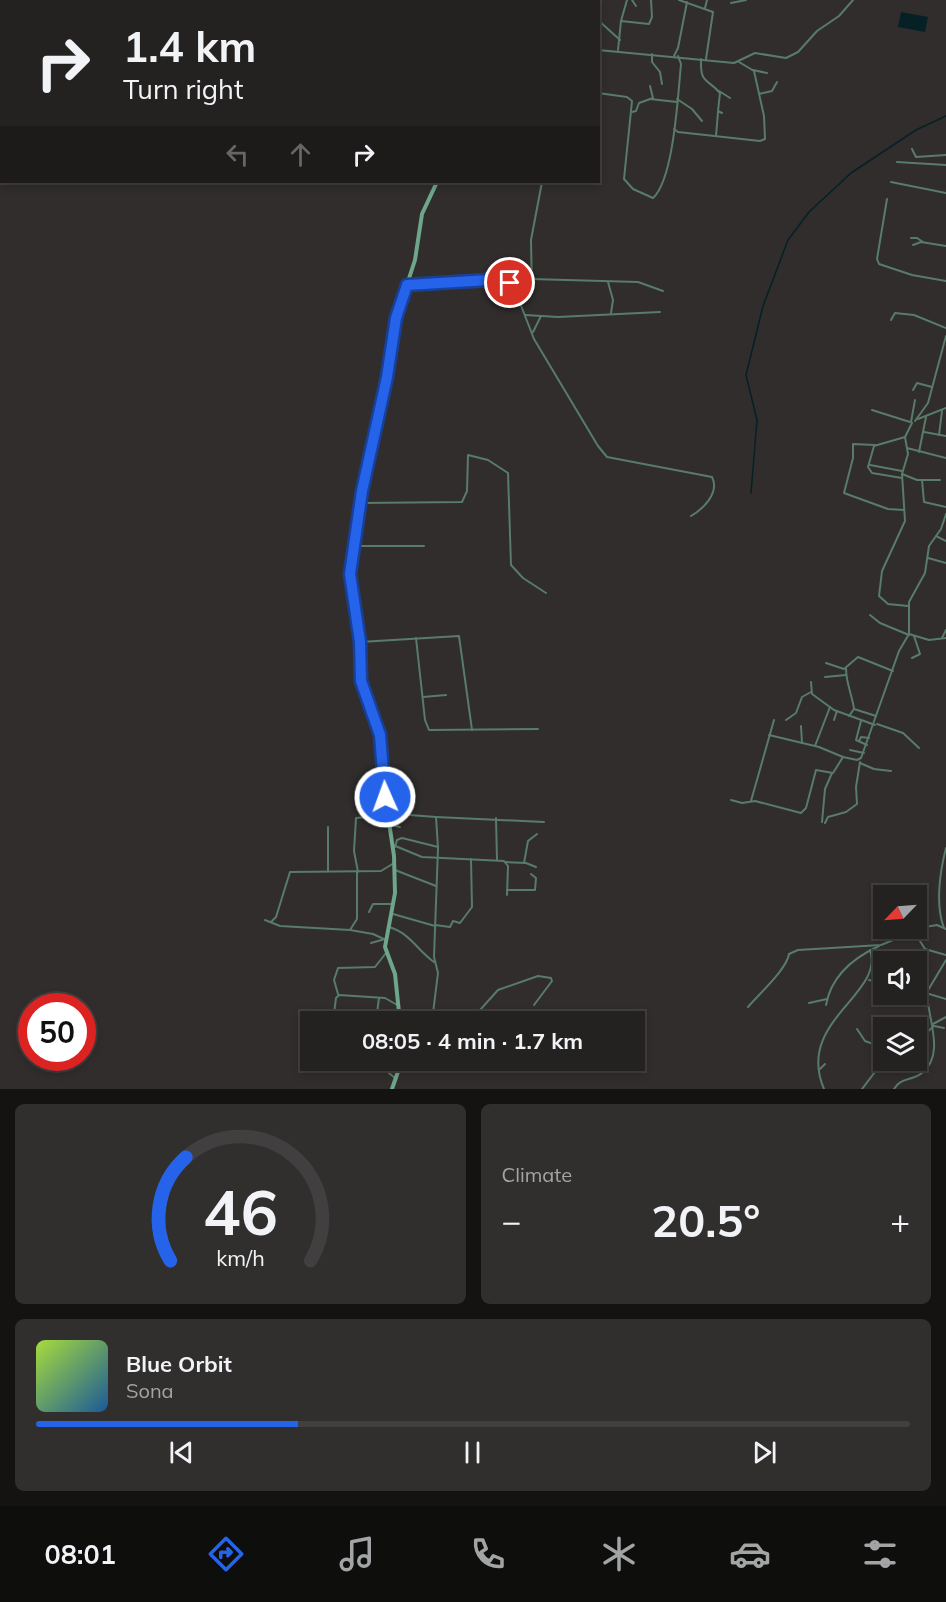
<!DOCTYPE html>
<meta charset="utf-8">
<style>
:root{--surface:#242221;--page:#302f2e;--text:#f1f3f6;--muted:#a3a4a5;--line:#413f3f;--accent:#2563eb}
body{margin:0;font-family:Mulish,sans-serif;background:var(--page);color:var(--text);height:100vh;display:flex;flex-direction:column;font-size:22px;white-space:nowrap}
*{box-sizing:border-box;margin:0}
p{font-size:20px;color:var(--muted)}
.icon{flex:none;width:33px;height:33px;fill:none;stroke:currentColor;stroke-width:2;stroke-linecap:round;stroke-linejoin:round}
.map{position:relative;height:1089px;overflow:hidden}
.panel{display:flex;flex-direction:column;gap:15px;padding:15px;background:#141312;flex:1}
.panel>*{flex:none}
.guide{position:absolute;left:0px;top:0px;width:600px;height:183px;box-shadow:0 3px 9px #0003,0 0 0 2px var(--line);background:#242221;color:var(--text);overflow:hidden}
.needle{width:39px;rotate:245deg}
.buttons{position:absolute;left:873px;top:885px;display:grid;gap:12px}
.buttons a{display:grid;place-items:center;width:54px;height:54px;border-radius:0px;background:var(--surface);box-shadow:0 3px 9px #0003,0 0 0 2px var(--line);font-size:30px}
.speed{position:absolute;left:18px;top:993px;display:flex;gap:12px;font-size:30px;font-weight:700;text-align:center}
.speed>*{display:grid;place-content:center;width:78px;height:78px;border-radius:50%;background:var(--surface);box-shadow:0 3px 9px #0003,0 0 0 2px var(--line);line-height:1}
.speed .limit{border:9px solid #d22;background:#fff;color:#111}
.pin{position:absolute;display:grid;place-items:center;width:51px;height:51px;color:#fff;margin:-26px;border:3px solid #fff;border-radius:50%;box-shadow:0 2px 6px #0007}
.me{position:absolute;width:66px;margin:-33px;rotate:358deg;stroke-linejoin:round;filter:drop-shadow(0 0 4px #0008)}
.turn{display:flex;align-items:center;gap:21px;height:126px;padding:0 24px;font-size:27px}
.turn .icon{width:78px;height:78px;stroke-width:2.5}
.turn b{display:block;font-size:42px;line-height:51px}
.lanes{display:flex;align-items:center;height:57px;padding:0 24px;background:#0003;justify-content:center;gap:30px;direction:ltr}
.lanes .off{opacity:.35}
.big{font-size:45px;font-weight:700;line-height:1.1}
.panel .widget{flex:1;display:flex;flex-direction:column;justify-content:center;gap:9px;min-width:0;padding:0 21px;border-radius:9px;background:var(--page)}
.panel .dial{align-items:center;gap:0}
.dial svg{height:156px;overflow:visible;fill:none;stroke:var(--line);stroke-width:7;stroke-linecap:round;text-anchor:middle}
.dial text{fill:var(--text);stroke:none}
.song{display:flex;align-items:center;gap:18px}
.cover{width:72px;height:72px;border-radius:9px;background:linear-gradient(135deg,hsl(80 70% 55%),hsl(210 70% 35%))}
.played{height:6px;border-radius:3px;background:linear-gradient(90deg,var(--accent) 30%,var(--line) 30%)}
.keys{display:flex;justify-content:space-around;direction:ltr}
.heat{display:flex;justify-content:space-between;align-items:center;font-size:33px;direction:ltr}
.panel .tiles{flex:1;display:grid;gap:15px;grid-template-columns:1fr 1fr}
.widget:last-child{grid-column:span 2}
.trip{position:absolute;left:300px;top:1011px;width:345px;height:60px;border-radius:0px;background:var(--surface);box-shadow:0 3px 9px #0003,0 0 0 2px var(--line);font-weight:700;line-height:60px;text-align:center}
.tab-bar{display:flex;height:96px;justify-content:space-around;align-items:center;background:#0e0e0d;color:var(--muted)}
.tab-bar .icon{width:42px;height:42px}
.tab-bar .active{color:var(--accent)}
.tab-bar b{font-size:27px;color:var(--text)}
.map>svg:first-child{display:block}
.water{fill:#052126}
.lines{fill:none;stroke-linecap:round;stroke-linejoin:round}
.stream{stroke:#052126;stroke-width:1.5}
.street{stroke:#587b6b;stroke-width:2}
.secondary{stroke:#6da68c;stroke-width:4}
.route-casing{stroke:#184099;stroke-width:15}
.route{stroke:#2563eb;stroke-width:10}
</style>
<div class="map">
<svg width="946" height="1089" viewBox="0 0 946 1089">
<rect width="100%" height="100%" fill="#302d2c"/>
<!-- water -->
<path class="water" d="M901,12L928,17L925,32L898,27Z"/>
<g class="lines">
<!-- stream -->
<path class="stream" d="M751,493L757,420L746,375L763,306L788,240L809,212L851,173L916,130L946,116"/>
<!-- street -->
<g class="street">
<path d="M428,0L432,2"/>
<path d="M485,0L489,2"/>
<path d="M512,0V2"/>
<path d="M632,0L636,6"/>
<path d="M679,0L713,12L706,59"/>
<path d="M405,2V0"/>
<path d="M458,2V0"/>
<path d="M585,2V0"/>
<path d="M731,3L746,0"/>
<path d="M705,8L707,0"/>
<path d="M598,20L620,40"/>
<path d="M621,21L649,24L652,17L651,0"/>
<path d="M598,50L734,63L755,53L786,58L798,52L817,31L839,16L853,0"/>
<path d="M618,50L621,21L627,0"/>
<path d="M652,54V62L660,72L662,84"/>
<path d="M674,56L678,48L687,2"/>
<path d="M701,59C700,84 707,78 720,93L718,111L722,113"/>
<path d="M753,70L767,73"/>
<path d="M719,91L730,98"/>
<path d="M598,93L627,97L632,101L624,179L633,189L653,198C674,179 678,94 681,64L678,56"/>
<path d="M759,94L772,91L777,82"/>
<path d="M650,99L677,102"/>
<path d="M677,99L692,109L702,121"/>
<path d="M632,112L636,111L639,103L653,98L650,86"/>
<path d="M674,129L678,132L760,141L765,139L764,116L754,71L739,62"/>
<path d="M716,136L718,112"/>
<path d="M912,149L916,157L946,155"/>
<path d="M897,162L946,165"/>
<path d="M891,182L946,193"/>
<path d="M887,199L877,259L879,264L912,275L946,281"/>
<path d="M911,238H917L923,242"/>
<path d="M913,245L921,242L946,246"/>
<path d="M531,279L638,282L663,291"/>
<path d="M408,281L436,277L524,278L530,276"/>
<path d="M608,282L613,300L611,313"/>
<path d="M407,285L489,280L513,285L534,339L598,446L607,457L712,477C720,493 703,509 691,516"/>
<path d="M521,296L531,281"/>
<path d="M519,297L532,292L531,240L542,182"/>
<path d="M525,315L558,317L660,312"/>
<path d="M891,320L895,313L914,315L946,328"/>
<path d="M533,332L541,316"/>
<path d="M913,390L917,383L932,387"/>
<path d="M872,410L910,422"/>
<path d="M918,419L946,408"/>
<path d="M915,421L928,403L946,336"/>
<path d="M911,422L915,400"/>
<path d="M924,432L946,436"/>
<path d="M939,435L942,411"/>
<path d="M875,445L853,444V458L844,493L888,509L904,510"/>
<path d="M907,448L946,458"/>
<path d="M919,452L926,417"/>
<path d="M870,465L902,471"/>
<path d="M902,474L917,480H940"/>
<path d="M902,478L872,473L868,467L874,446L905,437"/>
<path d="M922,480L924,502L946,507"/>
<path d="M360,503L462,502L467,491L468,455L488,460L508,473L511,565L523,578L546,593"/>
<path d="M936,536L946,541"/>
<path d="M353,546H424"/>
<path d="M928,558L946,563"/>
<path d="M908,606L888,604L879,596L882,571L905,521L902,474L908,454L905,437L912,423"/>
<path d="M870,615L880,623L909,635"/>
<path d="M909,634L929,640L946,638"/>
<path d="M416,638L425,720L429,730L538,729"/>
<path d="M942,638L946,630"/>
<path d="M360,642L459,636L472,730"/>
<path d="M912,658L920,654L914,636"/>
<path d="M826,663L844,669L858,657L893,671"/>
<path d="M846,668C846,684 852,694 854,709"/>
<path d="M825,677L846,675"/>
<path d="M811,682L812,694L834,710L875,725"/>
<path d="M423,697L446,695"/>
<path d="M849,716L854,709L876,716"/>
<path d="M786,720L796,713L802,697L811,692"/>
<path d="M834,720L837,711"/>
<path d="M861,721L856,740L867,745"/>
<path d="M877,724L903,733L919,748"/>
<path d="M801,726L802,743"/>
<path d="M769,735L819,747L843,757"/>
<path d="M859,741L861,737L869,738"/>
<path d="M815,746L830,707"/>
<path d="M850,750L864,753"/>
<path d="M860,763L874,769L891,771"/>
<path d="M731,800L742,803L755,801L801,813L806,808L816,770L833,773L843,757L857,760L861,758L899,651L909,634V602L925,573L929,546L941,529L946,514"/>
<path d="M751,801L774,720"/>
<path d="M436,817L544,822"/>
<path d="M496,818L497,860"/>
<path d="M822,822L825,789L832,773"/>
<path d="M825,823L828,817L846,812L857,804L856,787L860,762"/>
<path d="M390,825L400,827"/>
<path d="M393,845L422,857L504,861L508,866L507,895"/>
<path d="M395,847L397,840L402,838L438,847"/>
<path d="M505,862L526,863L536,867"/>
<path d="M524,863L528,841L537,834"/>
<path d="M395,870L436,886"/>
<path d="M328,871V827"/>
<path d="M358,872L354,851L356,818L396,814L436,817L438,848L434,957L438,973L433,1013"/>
<path d="M507,890H535L536,878L531,874"/>
<path d="M369,912L373,904H392"/>
<path d="M393,914L435,926"/>
<path d="M265,920L280,926L350,930L357,919V872"/>
<path d="M271,922L276,917L290,872L381,871L394,863"/>
<path d="M435,925L450,927L453,921L460,923L472,907L471,859"/>
<path d="M389,927C410,933 417,950 434,962"/>
<path d="M944,928C935,905 940,871 946,848"/>
<path d="M350,930L373,934L386,940"/>
<path d="M913,930L925,949L946,955"/>
<path d="M371,943L385,939"/>
<path d="M869,980L884,984"/>
<path d="M916,990L946,999"/>
<path d="M338,994L334,980L338,968L375,967L386,953"/>
<path d="M809,1003L827,999"/>
<path d="M826,1005C831,977 853,958 879,946"/>
<path d="M748,1007C758,995 787,969 789,954L798,950L881,945L925,927L937,925L946,929"/>
<path d="M399,1010L471,1020L498,990L538,976L551,978L552,981L534,1005"/>
<path d="M334,1011L343,1016L344,1022"/>
<path d="M376,1015L383,1018H399"/>
<path d="M333,1022L336,998L339,995L385,998L399,1006"/>
<path d="M371,1022L377,1013L379,998"/>
<path d="M933,1024L946,1017"/>
<path d="M934,1026L944,1028"/>
<path d="M857,1029L865,1041L884,1048"/>
<path d="M916,1042L934,1026"/>
<path d="M373,1060L395,1078"/>
<path d="M488,1060L499,1063"/>
<path d="M820,1069L825,1064"/>
<path d="M824,1089C795,1021 885,995 870,950"/>
<path d="M862,1089L884,1060"/>
<path d="M894,1089C901,1077 912,1081 922,1073C946,1054 927,1017 927,992L946,960"/>
</g>
<!-- secondary -->
<g class="secondary">
<path d="M502,2L503,0"/>
<path d="M400,1022L395,974L385,947L395,893L394,856L384,788L383,755L377,728L362,688L360,642L350,575L362,491L387,377L396,318L415,260L422,214L437,182"/>
<path d="M392,1089L402,1060"/>
</g>
</g>
<g class="lines">
<!-- route casing -->
<g class="route-casing">
<path id="route" d="M385,797L380,735L361,681L360,642L350,574L362,491L387,377L396,318L407,285L489,280L510,283"/>
</g>
<!-- route -->
<use href="#route" class="route"/>
</g>
</svg>
<div class="buttons">
<a><svg class="needle" viewBox="-14 -14 28 28"><path d="M0-13l5 13h-10z" fill="#e53935"/><path d="M0 13l5-13h-10z" fill="#a3a4a5"/></svg></a>
<a><svg class="icon" aria-label="sound" viewBox="0 0 24 24"><path d="M4 9h4l5-4v14l-5-4H4zM17 9q2 3 0 6"/></svg></a>
<a><svg class="icon" aria-label="layers" viewBox="0 0 24 24"><path d="M12 4l9 5-9 5-9-5zM3 14l9 5 9-5"/></svg></a>
</div>
<div class="speed"><div class="limit">50</div></div>
<div class="pin" style="left:510px;top:283px;background:#d93025"><svg class="icon" aria-label="arrive" viewBox="0 0 24 24"><path d="M6 21V4h12l-3 4 3 4H6"/></svg></div>
<svg class="me" style="left:385px;top:797px" viewBox="-20 -20 40 40"><circle r="17" fill="#2563eb" stroke="#fff" stroke-width="3"/><path d="M0-11L8 9 0 5-8 9z" fill="#fff"/></svg>
<div class="trip">08:05 · 4 min · 1.7 km</div>
<div class="guide">
<div class="turn"><svg class="icon" aria-label="right" viewBox="0 0 24 24"><path d="M7 20v-9h11M14 6l5 5-5 5"/></svg><div><b>1.4 km</b>Turn right</div></div>
<div class="lanes"><svg class="icon off" aria-label="left" viewBox="0 0 24 24"><path d="M17 20v-9H6M10 6l-5 5 5 5"/></svg><svg class="icon off" aria-label="ahead" viewBox="0 0 24 24"><path d="M12 20V5M6 11l6-6 6 6"/></svg><svg class="icon" aria-label="right" viewBox="0 0 24 24"><path d="M7 20v-9h11M14 6l5 5-5 5"/></svg></div>
</div>
</div>
<section class="panel">
<div class="tiles">
<div class="widget dial"><svg viewBox="0 0 100 80">
<path d="M14 69A42 42 0 1 1 86 69"/>
<path d="M14 69A42 42 0 0 1 22 16" stroke="#2563eb"/>
<text x="50" y="56" font-size="32" font-weight="700">46</text>
<text x="50" y="72" font-size="11">km/h</text>
</svg></div>
<div class="widget"><p>Climate</p>
<div class="heat"><a>−</a><b class="big">20.5°</b><a>+</a></div>
</div>
<div class="widget">
<div class="song"><i class="cover"></i><div><b>Blue Orbit</b><p>Sona</p></div></div>
<div class="played"></div>
<div class="keys"><svg class="icon" aria-label="previous" viewBox="0 0 24 24"><path d="M18 5L8 12l10 7zM5 5v14"/></svg><svg class="icon" aria-label="pause" viewBox="0 0 24 24"><path d="M8 5v14M16 5v14"/></svg><svg class="icon" aria-label="next" viewBox="0 0 24 24"><path d="M6 5l10 7-10 7zM19 5v14"/></svg></div>
</div>
</div>
</section>
<nav class="tab-bar">
<b>08:01</b>
<svg class="icon active" aria-label="directions" viewBox="0 0 24 24"><path d="M12 3l9 9-9 9-9-9zM9 14v-3h6M13 9l2 2-2 2"/></svg>
<svg class="icon" aria-label="music" viewBox="0 0 24 24"><path d="M9 18V5l10-2v13"/><circle cx="6" cy="18" r="3"/><circle cx="16" cy="16" r="3"/></svg>
<svg class="icon" aria-label="phone" viewBox="0 0 24 24"><path d="M5 4h4l2 5-3 2q2 4 5 5l2-3 5 2v4C11 20 4 13 5 4z"/></svg>
<svg class="icon" aria-label="climate" viewBox="0 0 24 24"><path d="M12 3v18M4 7l16 10M4 17L20 7"/></svg>
<svg class="icon" aria-label="car" viewBox="0 0 24 24"><path d="M5 17H2v-5l4-1 3-4h7l3 4 3 1v5h-3M9 17h6M6 11h13"/><circle cx="7" cy="17" r="2"/><circle cx="17" cy="17" r="2"/></svg>
<svg class="icon" aria-label="filters" viewBox="0 0 24 24"><path d="M4 7h16M4 17h16"/><circle cx="9" cy="7" r="2"/><circle cx="15" cy="17" r="2"/></svg>
</nav>
